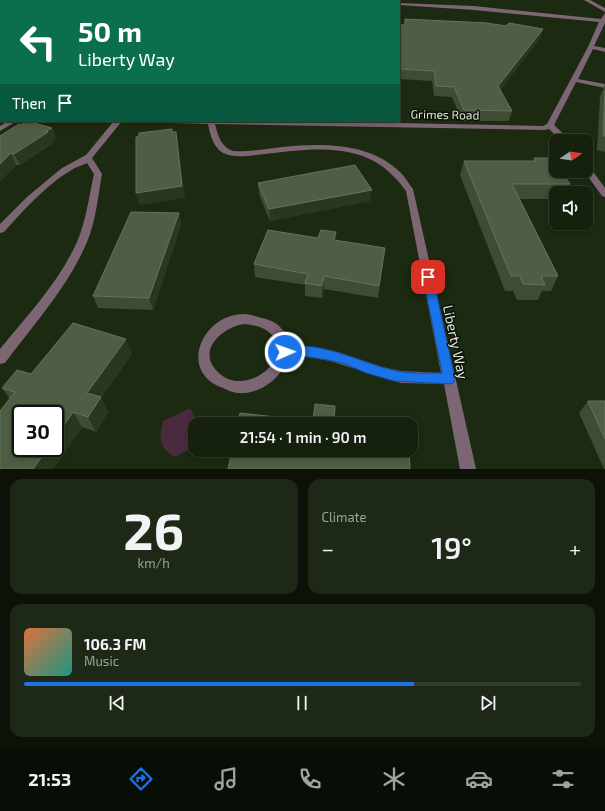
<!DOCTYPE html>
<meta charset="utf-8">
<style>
:root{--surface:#15200d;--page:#1e2816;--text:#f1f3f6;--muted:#9da39d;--line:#343e2e;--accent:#1a73e8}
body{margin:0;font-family:"Exo 2",sans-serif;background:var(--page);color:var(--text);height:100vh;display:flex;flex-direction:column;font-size:15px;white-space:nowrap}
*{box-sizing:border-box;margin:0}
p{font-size:13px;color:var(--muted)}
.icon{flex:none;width:22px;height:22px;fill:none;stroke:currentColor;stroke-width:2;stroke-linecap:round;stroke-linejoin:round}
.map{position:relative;height:469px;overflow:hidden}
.sheet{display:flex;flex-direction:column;gap:10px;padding:10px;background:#0c1207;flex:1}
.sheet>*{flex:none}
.hud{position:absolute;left:0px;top:0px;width:400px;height:122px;box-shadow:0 2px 6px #0003,0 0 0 1px var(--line);background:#0b6e4f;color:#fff;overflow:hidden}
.needle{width:26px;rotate:77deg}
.buttons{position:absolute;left:549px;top:134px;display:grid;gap:8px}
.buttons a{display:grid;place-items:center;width:44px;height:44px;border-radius:8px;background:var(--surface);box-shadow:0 2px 6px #0003,0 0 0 1px var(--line);font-size:20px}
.speed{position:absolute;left:12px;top:405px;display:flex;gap:8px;font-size:20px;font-weight:700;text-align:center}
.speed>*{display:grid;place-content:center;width:52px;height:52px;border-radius:50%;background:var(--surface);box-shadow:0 2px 6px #0003,0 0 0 1px var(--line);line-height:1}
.speed .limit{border:2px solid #111;border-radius:6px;background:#fff;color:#111}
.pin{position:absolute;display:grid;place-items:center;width:34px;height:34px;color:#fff;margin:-17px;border-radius:8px;box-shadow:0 2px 6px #0006}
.me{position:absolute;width:44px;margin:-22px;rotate:88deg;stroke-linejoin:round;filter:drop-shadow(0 0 3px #0008)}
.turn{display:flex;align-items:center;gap:14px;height:84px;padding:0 12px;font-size:18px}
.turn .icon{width:52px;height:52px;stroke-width:2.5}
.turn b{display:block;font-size:28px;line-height:34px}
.then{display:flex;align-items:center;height:38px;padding:0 12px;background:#0003;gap:8px;font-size:15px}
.big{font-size:30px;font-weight:600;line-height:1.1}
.sheet .widget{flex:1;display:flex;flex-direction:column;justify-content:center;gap:6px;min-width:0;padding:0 14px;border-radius:12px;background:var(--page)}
.sheet .dial{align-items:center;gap:0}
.dial b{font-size:52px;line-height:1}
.song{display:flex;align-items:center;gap:12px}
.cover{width:48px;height:48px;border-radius:6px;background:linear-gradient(135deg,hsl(20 70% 55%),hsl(170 70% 35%))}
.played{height:4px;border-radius:2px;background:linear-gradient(90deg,var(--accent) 70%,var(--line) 70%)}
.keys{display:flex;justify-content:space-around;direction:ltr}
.heat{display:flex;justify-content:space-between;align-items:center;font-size:22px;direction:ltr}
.sheet .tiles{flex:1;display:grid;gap:10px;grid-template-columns:1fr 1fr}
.widget:last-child{grid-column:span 2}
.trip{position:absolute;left:188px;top:417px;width:230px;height:40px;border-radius:12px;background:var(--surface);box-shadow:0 2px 6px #0003,0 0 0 1px var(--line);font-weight:600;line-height:40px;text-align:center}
.tab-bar{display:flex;height:64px;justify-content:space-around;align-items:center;background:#080d05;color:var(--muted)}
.tab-bar .icon{width:28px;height:28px}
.tab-bar .current{color:var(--accent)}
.tab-bar b{font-size:18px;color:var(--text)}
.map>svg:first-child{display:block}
.green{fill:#4a2a3f}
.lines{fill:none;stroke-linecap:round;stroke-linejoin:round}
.minor{fill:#7c6673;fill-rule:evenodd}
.highway{fill:#f7c0e2;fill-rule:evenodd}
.wall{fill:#3d4c33}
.shaded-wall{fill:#29371e}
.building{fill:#4f5d44;stroke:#65735c}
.route{fill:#1a73e8;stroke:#114b97}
.labels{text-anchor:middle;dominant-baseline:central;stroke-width:3;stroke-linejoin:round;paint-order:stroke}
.far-street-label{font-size:12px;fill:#dfe9d9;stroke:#0a1006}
.street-label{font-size:14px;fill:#dfe9d9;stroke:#0a1006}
</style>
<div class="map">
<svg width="605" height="469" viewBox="0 0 605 469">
<rect width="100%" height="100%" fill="#1c2a11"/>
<!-- green -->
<g class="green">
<path d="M0,0H109L1,1L0,41Z"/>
<path d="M190,408L198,424H195V446L175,457C158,446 159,440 163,421Z"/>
</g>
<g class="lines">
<!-- minor -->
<g class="minor">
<rect x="323" y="0" width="16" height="1"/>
<rect x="343" y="0" width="4" height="1"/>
<path d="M584,0H590L605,8V12Z"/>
<path d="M399,3L474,6L601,19L605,13V23L594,46L605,48V52L593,49L578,79L605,84V88L576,82L554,125L571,141H562L549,129L545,130L215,124C218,136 221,147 233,151C249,152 266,149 282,147C322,143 369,142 400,172C405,177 409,184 413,189L476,469H460L444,384L401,383L330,361L308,357H288C282,378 260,395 238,393C233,393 228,390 223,388C177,372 202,314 244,314C250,314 257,317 262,318C279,322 286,330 290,347L315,348L338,352L382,367L401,371L441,373L406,191C402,186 399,181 394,177C362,141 307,149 265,154C251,155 235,159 223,153C213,147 210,134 208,124L171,123L167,121H292L543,126L547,124L588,47L599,22L474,10L399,5ZM245,324C251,325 260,326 266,330C302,354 244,403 216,370C197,349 224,326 245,324Z"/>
<path d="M0,79H1L0,84Z"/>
<path d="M8,121H17L0,131V126Z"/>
<path d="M114,121H122L92,158L102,174C98,196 96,221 87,242C68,287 33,325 5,363L0,364V349C27,316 59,282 77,242C86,221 89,196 94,174L87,163C81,166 75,167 70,171C46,185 22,212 4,232L0,233V224L27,197L51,177L62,168L86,155Z"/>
<path d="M586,165L589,166L605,188V197L602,196L584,171H586Z"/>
</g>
<!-- highway -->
<rect class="highway" x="0" y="14" width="1" height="4"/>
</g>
<!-- wall -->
<g class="wall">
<path d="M405,19L543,29L540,38L500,90L512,111L509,121H462L452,97L434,96L432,81L399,79V25H404Z"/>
<path d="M605,84V152L597,150L600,97Z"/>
<path d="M21,125L52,128L56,139L52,141L53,143L20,165H16L0,181V136Z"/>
<path d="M534,158L570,184L566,193H556V199H519L558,276L551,291H542L538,300H517L513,291H505L460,175L464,161H533Z"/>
<path d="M258,183L370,201L270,221L259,194Z"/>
<path d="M179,213L181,225L153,310L98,308L93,296Z"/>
<path d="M336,232L335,240L385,248L378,298L324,289L322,298L305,296V285L255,277L254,264L318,238Z"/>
<path d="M132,354L101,398L108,412L96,432L82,427L53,469H0L10,399L2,388L31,374Z"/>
<path d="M588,401H605V469H604L579,413Z"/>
</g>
<!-- shaded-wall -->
<g class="shaded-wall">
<path d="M543,29L540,38L495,96L498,86Z"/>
<path d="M52,128L56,139L52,141L53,143L20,165L14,154Z"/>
<path d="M176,132L178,143L185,198L139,205L136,193Z"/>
<path d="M11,153L16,165L0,181V164Z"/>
<path d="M372,190L370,201L270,221L269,209Z"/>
<path d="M179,213L181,225L153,310L149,298Z"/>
<path d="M324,276V289L322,298V286Z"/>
<path d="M126,339L132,354L101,398L108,412L96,432L88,417L87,393Z"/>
<path d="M73,412L82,427L53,469H33L48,448H55V438Z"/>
</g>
<!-- building -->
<g class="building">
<path d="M405,19L487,23L506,26L509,23L543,29L498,86L512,111L464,110L454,87L436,86L434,71L399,69V25H405Z"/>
<path d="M605,91V136H603Z"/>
<path d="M27,121L52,128L46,131L48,132L14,154L11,153L0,164V136L19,124L21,125Z"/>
<path d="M172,129V132H176L182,186L136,193V137L139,136V133Z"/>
<path d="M534,158H553L556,163V171H561L570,184H512L558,276H541L545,285L523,284L520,276H511L464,161H536Z"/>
<path d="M355,165L372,190L269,209L258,183Z"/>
<path d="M131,212L179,213L149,298L93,296Z"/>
<path d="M268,230L318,238L321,230L336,232L334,240L385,248L379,286L324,276L322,286L305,283L308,274L254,264Z"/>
<path d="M73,323L126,339L87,393L101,397L88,417L73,412L55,438V414H21V448H48L33,469H0V411L15,392L2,388L17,370L31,374Z"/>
<path d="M588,401H605V439Z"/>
<path d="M315,404L335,406L334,423L345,424H238L240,413L313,421Z"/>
<path d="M232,450H409L410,469H228Z"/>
</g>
<!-- route -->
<path class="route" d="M428,273L431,274L433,277L455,379L453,383L449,384L394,381L366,373L345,364L328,360L302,356L285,357L281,356L279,352L281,349C314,337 361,363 393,370C408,374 426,373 442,373L423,277L424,274Z"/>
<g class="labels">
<!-- far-street labels -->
<g class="far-street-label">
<text transform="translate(445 114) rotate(1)">Grimes Road</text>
</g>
<!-- street labels -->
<g class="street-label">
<text transform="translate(456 342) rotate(78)">Liberty Way</text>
</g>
</g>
</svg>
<div class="buttons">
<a><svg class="needle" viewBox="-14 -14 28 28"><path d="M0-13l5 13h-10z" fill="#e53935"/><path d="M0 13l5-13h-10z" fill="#9da39d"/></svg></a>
<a><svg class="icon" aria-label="sound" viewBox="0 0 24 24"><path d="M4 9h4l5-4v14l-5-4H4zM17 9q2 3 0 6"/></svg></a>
</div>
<div class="speed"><div class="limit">30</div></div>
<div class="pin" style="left:428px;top:277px;background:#d93025"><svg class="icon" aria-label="arrive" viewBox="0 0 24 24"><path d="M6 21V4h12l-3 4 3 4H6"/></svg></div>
<svg class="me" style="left:285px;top:352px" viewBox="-20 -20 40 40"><circle r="17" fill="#1a73e8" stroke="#fff" stroke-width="3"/><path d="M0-11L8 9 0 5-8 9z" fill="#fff"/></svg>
<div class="trip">21:54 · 1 min · 90 m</div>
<div class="hud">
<div class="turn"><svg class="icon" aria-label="left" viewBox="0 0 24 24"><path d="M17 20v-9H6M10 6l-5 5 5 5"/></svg><div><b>50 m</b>Liberty Way</div></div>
<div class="then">Then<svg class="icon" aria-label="arrive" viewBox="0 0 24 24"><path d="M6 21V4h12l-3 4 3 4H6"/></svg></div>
</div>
</div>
<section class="sheet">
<div class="tiles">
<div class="widget dial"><b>26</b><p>km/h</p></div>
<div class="widget"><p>Climate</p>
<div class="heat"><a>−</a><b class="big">19°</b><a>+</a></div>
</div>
<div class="widget">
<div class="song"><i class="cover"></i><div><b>106.3 FM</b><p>Music</p></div></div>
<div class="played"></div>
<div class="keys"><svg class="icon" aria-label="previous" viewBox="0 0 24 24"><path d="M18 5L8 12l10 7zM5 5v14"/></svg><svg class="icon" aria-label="pause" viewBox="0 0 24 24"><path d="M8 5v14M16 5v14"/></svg><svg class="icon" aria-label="next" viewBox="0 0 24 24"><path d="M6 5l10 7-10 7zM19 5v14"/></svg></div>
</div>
</div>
</section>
<nav class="tab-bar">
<b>21:53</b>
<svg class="icon current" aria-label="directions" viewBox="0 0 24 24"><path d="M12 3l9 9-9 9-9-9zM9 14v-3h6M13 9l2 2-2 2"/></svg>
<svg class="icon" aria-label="music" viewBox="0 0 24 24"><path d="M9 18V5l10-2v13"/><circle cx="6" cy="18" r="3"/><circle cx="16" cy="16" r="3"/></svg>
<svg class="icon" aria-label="phone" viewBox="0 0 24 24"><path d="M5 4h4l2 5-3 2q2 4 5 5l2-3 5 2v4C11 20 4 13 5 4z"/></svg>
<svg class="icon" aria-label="climate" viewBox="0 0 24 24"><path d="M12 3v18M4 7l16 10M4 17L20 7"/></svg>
<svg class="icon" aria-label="car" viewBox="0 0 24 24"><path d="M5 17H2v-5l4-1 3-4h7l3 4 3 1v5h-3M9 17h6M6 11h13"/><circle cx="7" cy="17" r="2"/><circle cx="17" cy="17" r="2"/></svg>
<svg class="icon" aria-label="filters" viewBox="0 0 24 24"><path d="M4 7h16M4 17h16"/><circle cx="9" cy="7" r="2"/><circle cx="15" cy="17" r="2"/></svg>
</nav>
